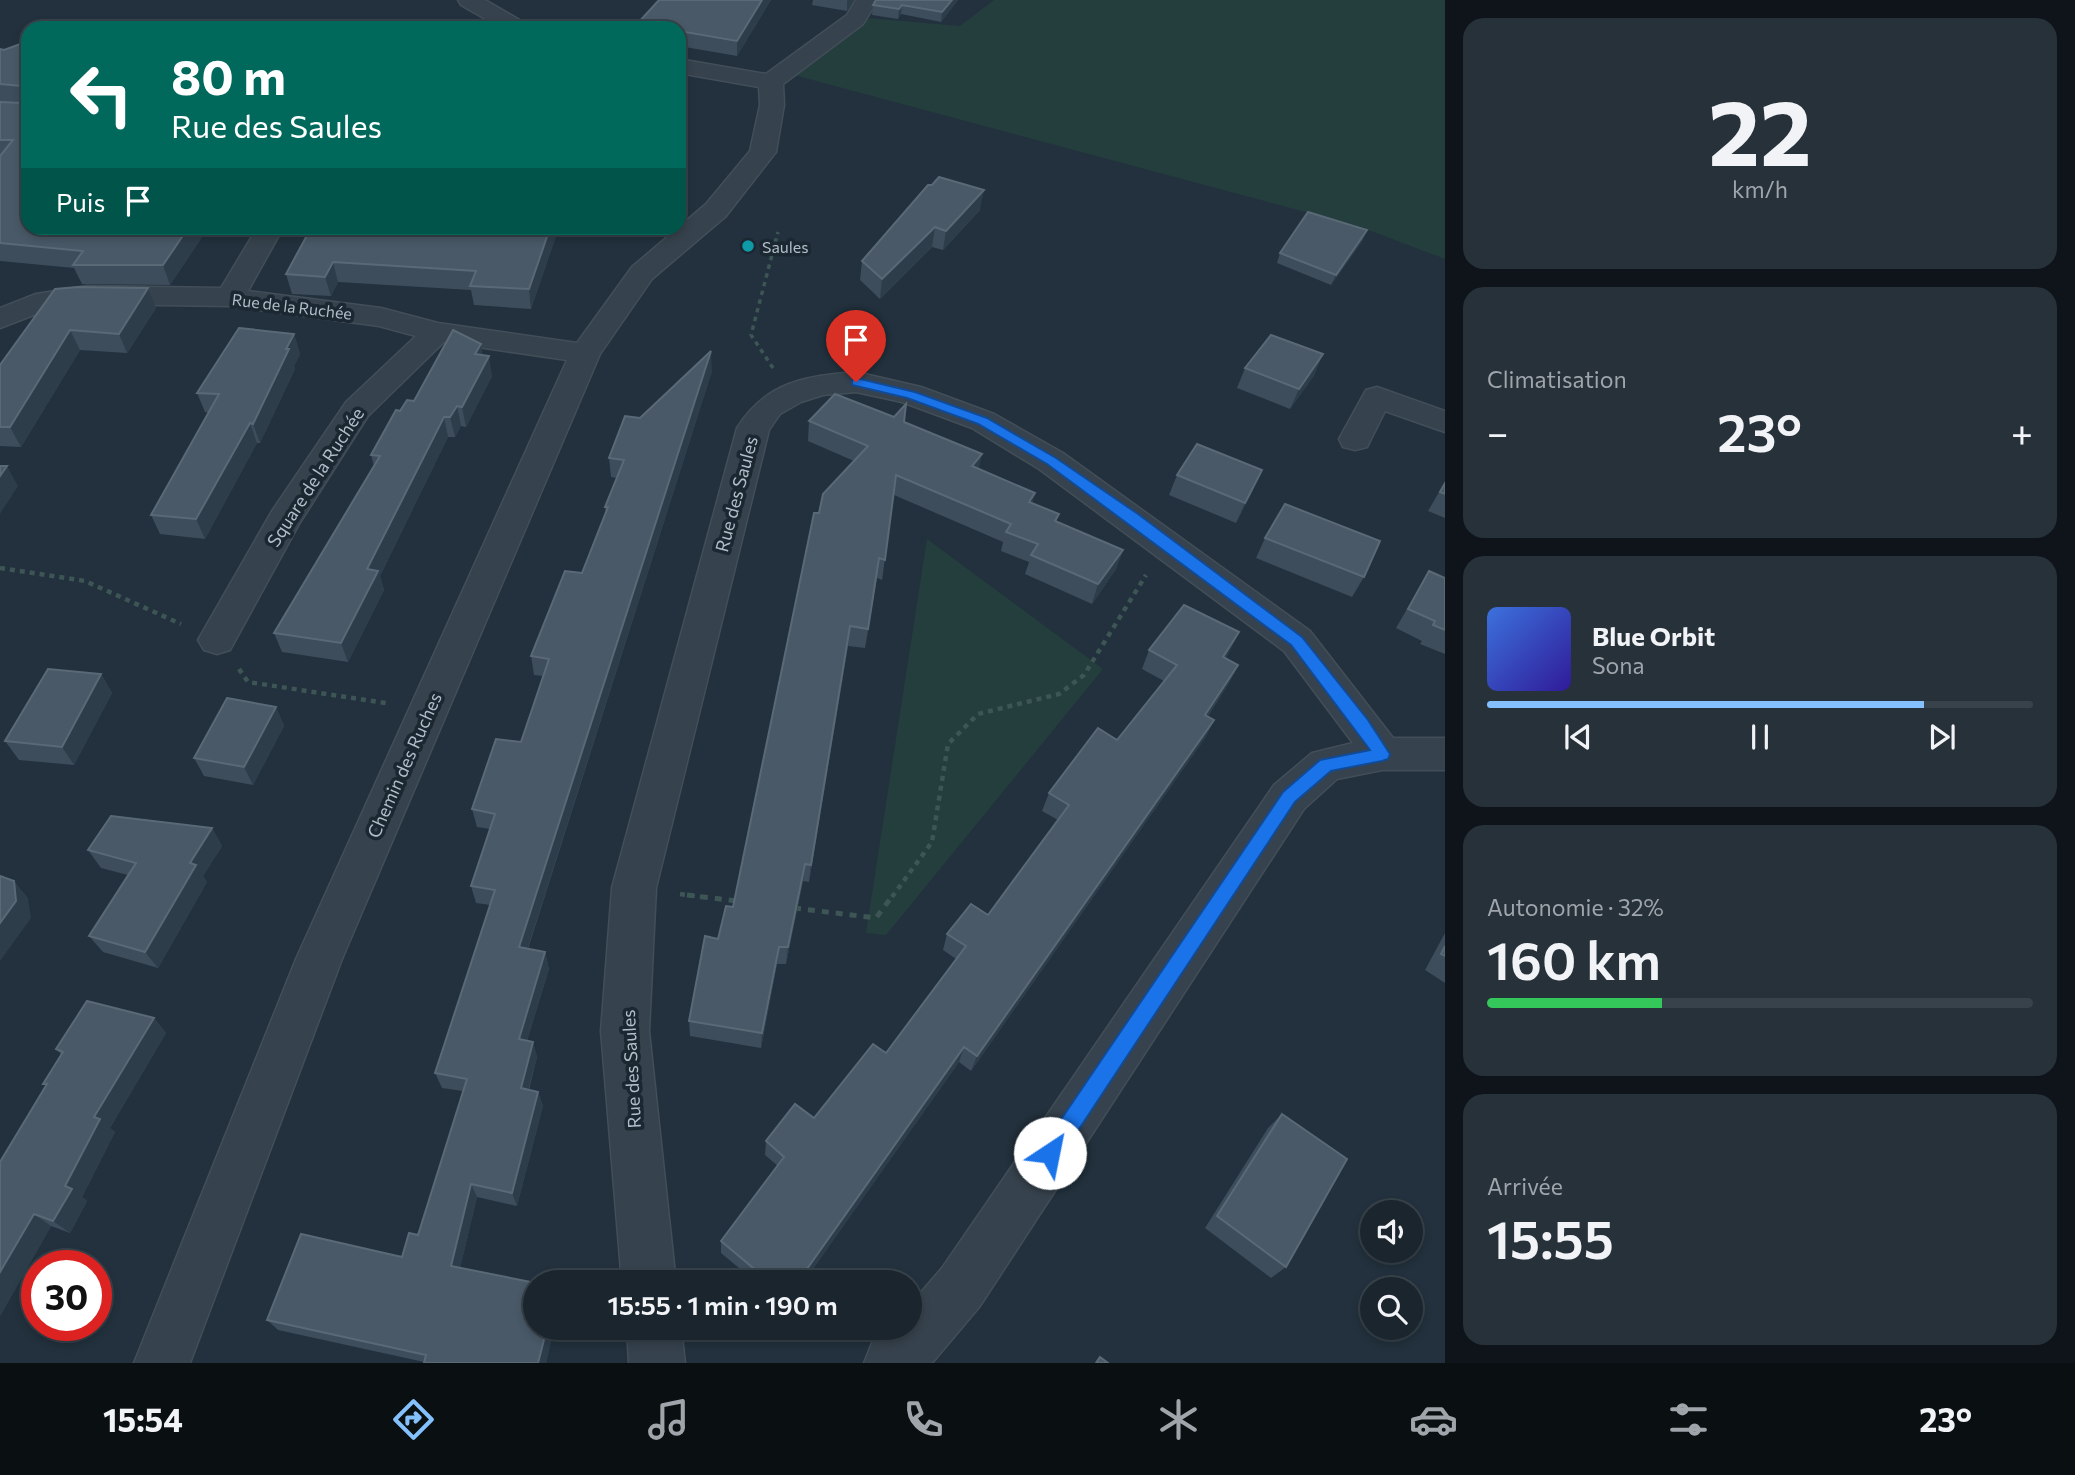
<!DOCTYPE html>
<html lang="fr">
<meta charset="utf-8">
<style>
:root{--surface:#1a252e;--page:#27313a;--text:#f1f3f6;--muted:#9fa5aa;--line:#38424a;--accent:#83c0fc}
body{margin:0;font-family:Commissioner,sans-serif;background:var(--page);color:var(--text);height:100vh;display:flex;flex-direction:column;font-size:26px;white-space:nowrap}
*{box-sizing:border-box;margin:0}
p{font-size:23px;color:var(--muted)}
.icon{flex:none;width:38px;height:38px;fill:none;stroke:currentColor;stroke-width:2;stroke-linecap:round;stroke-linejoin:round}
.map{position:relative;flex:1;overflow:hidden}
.side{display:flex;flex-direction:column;gap:18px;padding:18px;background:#0e1419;width:630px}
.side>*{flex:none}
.top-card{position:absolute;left:21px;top:21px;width:665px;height:214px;border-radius:21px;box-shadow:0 4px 10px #0003,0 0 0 2px var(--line);background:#00695c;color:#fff;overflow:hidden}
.fabs{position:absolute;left:1360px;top:1200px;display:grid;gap:14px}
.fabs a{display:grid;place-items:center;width:63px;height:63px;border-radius:50%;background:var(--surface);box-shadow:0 4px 10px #0003,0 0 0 2px var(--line);font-size:35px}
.speed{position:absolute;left:21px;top:1250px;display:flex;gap:14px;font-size:35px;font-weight:700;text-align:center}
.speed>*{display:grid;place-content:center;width:91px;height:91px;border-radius:50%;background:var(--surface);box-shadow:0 4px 10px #0003,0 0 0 2px var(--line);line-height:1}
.speed .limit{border:10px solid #d22;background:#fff;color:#111}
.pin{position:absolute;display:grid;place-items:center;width:60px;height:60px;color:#fff;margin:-72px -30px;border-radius:50% 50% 50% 0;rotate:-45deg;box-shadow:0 0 7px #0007}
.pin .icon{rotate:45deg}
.me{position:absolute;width:77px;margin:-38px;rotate:34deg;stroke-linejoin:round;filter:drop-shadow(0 0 5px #0008)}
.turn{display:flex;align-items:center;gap:24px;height:147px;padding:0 35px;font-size:32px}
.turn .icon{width:91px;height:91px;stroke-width:2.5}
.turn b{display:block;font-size:49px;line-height:60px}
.then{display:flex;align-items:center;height:66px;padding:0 35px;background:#0003;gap:14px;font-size:26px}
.big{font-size:52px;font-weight:600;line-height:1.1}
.side .card{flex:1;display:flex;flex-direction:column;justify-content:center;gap:10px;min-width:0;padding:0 24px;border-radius:21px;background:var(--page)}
.side .dial{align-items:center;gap:0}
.dial b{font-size:91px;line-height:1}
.song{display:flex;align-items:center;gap:21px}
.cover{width:84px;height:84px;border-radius:10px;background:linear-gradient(135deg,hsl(220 70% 55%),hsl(250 70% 35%))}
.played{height:7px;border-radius:4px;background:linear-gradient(90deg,var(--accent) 80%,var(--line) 80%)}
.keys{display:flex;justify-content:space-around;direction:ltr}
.heat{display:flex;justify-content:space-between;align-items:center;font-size:38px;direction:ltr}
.charge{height:10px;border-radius:5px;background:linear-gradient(90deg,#34c759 32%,var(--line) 0)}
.trip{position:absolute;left:523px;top:1270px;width:399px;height:70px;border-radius:35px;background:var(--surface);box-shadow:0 4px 10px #0003,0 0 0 2px var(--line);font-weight:600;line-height:70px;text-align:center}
.menu{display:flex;height:112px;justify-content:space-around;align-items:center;background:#0a0f12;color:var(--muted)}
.menu .icon{width:49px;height:49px}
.menu .selected{color:var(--accent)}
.menu b{font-size:32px;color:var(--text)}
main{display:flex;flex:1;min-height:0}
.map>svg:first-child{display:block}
.green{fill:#243e3d}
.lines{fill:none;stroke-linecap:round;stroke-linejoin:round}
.minor-casing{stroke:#424e58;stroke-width:3}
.path-far2{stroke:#3d5655;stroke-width:3.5;stroke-dasharray:4.5 4.5;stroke-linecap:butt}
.path-far1{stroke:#3d5655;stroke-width:4.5;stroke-dasharray:5 5;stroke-linecap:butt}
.path{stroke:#3d5655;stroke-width:5;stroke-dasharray:7 7;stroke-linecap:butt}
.minor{fill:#36424d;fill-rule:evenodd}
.wall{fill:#3d4d5b}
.shaded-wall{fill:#2d3d4a}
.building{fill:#495967;stroke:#5a6976;stroke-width:2}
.route{fill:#1a73e8;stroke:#114b97;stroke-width:2}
.culture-dot{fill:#0f9aa8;stroke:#1b2731;stroke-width:2.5}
.labels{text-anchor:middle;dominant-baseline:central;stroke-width:7;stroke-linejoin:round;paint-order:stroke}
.far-poi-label{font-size:16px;fill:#b1bdc8;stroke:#1b2731;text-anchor:start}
.far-street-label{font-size:16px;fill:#b1bdc8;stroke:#1b2731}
.street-label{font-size:18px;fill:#b1bdc8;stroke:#1b2731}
</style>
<main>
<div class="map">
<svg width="1445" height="1363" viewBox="0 0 1445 1363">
<rect width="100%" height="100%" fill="#22313d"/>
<!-- green -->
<g class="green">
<path d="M994,0H1445V259L1358,226L794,75L867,18L960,26Z"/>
<path d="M927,539L1103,669L886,935L866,933Z"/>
</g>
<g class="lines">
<!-- minor casing -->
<g class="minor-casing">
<g id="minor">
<path d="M458,0H485L525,23L528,28H501L461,5Z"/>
<path d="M856,0H878L863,24L783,84L784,105L776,152L772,157L726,216L652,279L600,354L342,959L190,1363H134L296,959L567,360L444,342L368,416L299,524L230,650L217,654L204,650L198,640L272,511L346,402L416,336L379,326L230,306L87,304L52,308L0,328V308L36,294L87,286L221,288L257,228H283L248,291L381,308L438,323L577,343L632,267L706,204L750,151L760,105L759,87L679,73V59L766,74L847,15Z"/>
<path d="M856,372L921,387L994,414L1063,453L1310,631L1393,738H1445V770H1382L1337,779L1304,809L980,1306L932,1363H864L872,1343L890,1328H910V1305L942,1268L1274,785L1312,753L1353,743L1284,651L1039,469L972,428L902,402L856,392L823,395L801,402L780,414L769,430L656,888L649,1031L676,1283H622L601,1031L612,888L737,428C766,382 805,376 856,372Z"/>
<path d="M1377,387L1445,411V432L1385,411L1367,447L1355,450L1343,447L1339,439L1366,390Z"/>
<path d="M627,1328H681L685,1363H629Z"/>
</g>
</g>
<!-- path-far2 -->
<path class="path-far2" d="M773,368L751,335L778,232"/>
<!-- path-far1 -->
<g class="path-far1">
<path d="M0,568L85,581L181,624"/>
<path d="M239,669L248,682L386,703"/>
<path d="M680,894L701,897"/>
<path d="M892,897L932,842L948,744L978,714L1059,694L1084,675L1146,575"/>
</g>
<!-- path -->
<g class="path">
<path d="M687,895L737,901"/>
<path d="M794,908L876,918L893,895"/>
</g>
<!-- minor -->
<use href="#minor" class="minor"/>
</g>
<!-- wall -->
<g class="wall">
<path d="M771,0L737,56L679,46V28H637V24Z"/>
<path d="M813,0H854L847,11L812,5Z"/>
<path d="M958,0L941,22L901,14L898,19L872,15L873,5Z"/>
<path d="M0,49H26L208,228L170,285L82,284L74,268L0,261Z"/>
<path d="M928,185L980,210L943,250L932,247L880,299L860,280L862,261Z"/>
<path d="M435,228H555L556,236L531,309L474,305L471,290L338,282L331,296L292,294L286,274L433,230Z"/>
<path d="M1363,240L1331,285L1277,263L1280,253Z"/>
<path d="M55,289L156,308L127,353L80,350L21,447L0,446V365Z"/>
<path d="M294,334L300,354L294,366L295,369L260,443H257L205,539L160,534L151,515L209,413L205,412L197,393Z"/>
<path d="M483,355L492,376L466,427L461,426L455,437H448L380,576L384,590L348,662L282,652L274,633L374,466L371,455L400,411Z"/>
<path d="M1245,368L1315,374L1290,409L1237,388Z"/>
<path d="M712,371L528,949L545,952L549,969L527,1041L533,1042L537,1057L529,1090L538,1092L543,1106L517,1206L477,1197L460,1268L536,1328H554L546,1363L424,1362L278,1330L267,1320L402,1257L418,1235L463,1091L442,1088L435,1073L490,905L476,903L471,886L490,829L477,827L472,809L521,742L543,676L534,675L531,656L582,573L606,513L605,507L617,478L611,477L609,458L640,418Z"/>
<path d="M809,421L904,422L1033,504L1059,514L1056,522L1123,550L1116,569L1092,604L1025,574L1029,562L1001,551L1003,542L894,495L882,580L877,578L865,648L848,646L809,882L803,881L786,964H777L761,1048L690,1036L689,1021L718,939L733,907L819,513L854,461L808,441Z"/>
<path d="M1177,475L1253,490L1236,523L1169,495Z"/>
<path d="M1445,482V518L1428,511Z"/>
<path d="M1265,538L1364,577L1352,597L1256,558Z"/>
<path d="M1429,571L1445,578V654L1420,644L1422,641L1396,628Z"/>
<path d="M1239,632L1226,658L1238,665L1229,683L1208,716L1214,720L1205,738L971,1071L959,1062L803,1283H757L721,1253V1241L778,1166L765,1155L766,1141L814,1118L886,1053L956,959L943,950L947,934L988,915L1058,820L1042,811L1049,793L1117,740L1164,681L1142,669L1149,650Z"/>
<path d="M101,674L112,693L74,765L19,760L5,741Z"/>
<path d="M276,707L284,726L253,785L204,776L194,758Z"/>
<path d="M212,828L222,846L203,876L207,882L158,968L103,952L89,936L128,875L101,868L88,850Z"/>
<path d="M1445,933V983L1425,970Z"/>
<path d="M154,1018L166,1033L110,1128L115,1132L82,1197L87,1201L70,1233L51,1226L0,1316V1162L46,1086L43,1084L61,1054L56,1049Z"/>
<path d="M1282,1114L1286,1267L1271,1278L1205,1228L1268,1128Z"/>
</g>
<!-- shaded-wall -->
<g class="shaded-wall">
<path d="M762,0H771L737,56V41Z"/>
<path d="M848,0H854L847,11V1Z"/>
<path d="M952,0H958L941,22L942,12Z"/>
<path d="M902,5L901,14L898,19L899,9Z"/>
<path d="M984,190L980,210L943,250L946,231Z"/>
<path d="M935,227L932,247L880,299L882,279Z"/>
<path d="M188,228H208L170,285L163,265Z"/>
<path d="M550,228H555L556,236L531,309L529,289Z"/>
<path d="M1367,230L1363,240L1331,285L1336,275Z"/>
<path d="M333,262L338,282L331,296L325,277Z"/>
<path d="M148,288L156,308L127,353L119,334Z"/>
<path d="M70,330L80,350L21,447L10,427Z"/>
<path d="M294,334L300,354L294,366L295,369L260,443L253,424L286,349Z"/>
<path d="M481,344L484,364L489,356L492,376L466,427L462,407L475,354Z"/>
<path d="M711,351L712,371L523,963L519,947Z"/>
<path d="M1323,354L1315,374L1290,409L1299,389Z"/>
<path d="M457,406L461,426L455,437L450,417Z"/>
<path d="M444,417L448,437L380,576L384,590L348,662L341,643L367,569Z"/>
<path d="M250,423L257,443L205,539L196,519Z"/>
<path d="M982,454L978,474L972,466Z"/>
<path d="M7,466L18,486L0,514V476Z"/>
<path d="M1262,470L1253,490L1236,523L1245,503Z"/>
<path d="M1035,493L1030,513L1029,502Z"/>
<path d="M1123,550L1116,569L1092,604L1098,584Z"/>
<path d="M850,626L848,646L809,882L811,865Z"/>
<path d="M1239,632L1230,651L1214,675L1223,657Z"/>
<path d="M1238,665L1229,683L1196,733L1205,715Z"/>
<path d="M101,674L112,693L74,765L62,747Z"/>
<path d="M276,707L284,726L253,785L244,767Z"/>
<path d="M1214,720L1205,738L971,1071L977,1056Z"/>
<path d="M212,828L222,846L203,876L207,882L158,968L145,952L190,863Z"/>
<path d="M805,864L803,881L786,964L788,947Z"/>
<path d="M14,881L28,898L31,918L0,961V923Z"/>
<path d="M779,947L777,964L761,1048L762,1033Z"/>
<path d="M545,952L549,969L523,1054L519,1039Z"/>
<path d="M154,1018L166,1033L110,1128L115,1132L82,1197L87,1201L70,1233L53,1221L65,1186L94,1117Z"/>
<path d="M533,1042L537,1057L525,1102L521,1088Z"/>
<path d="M964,1047L959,1062L803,1283H797Z"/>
<path d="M538,1092L543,1106L517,1206L512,1193Z"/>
<path d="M471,1184L477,1197L458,1277L451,1266Z"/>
<path d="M34,1214L51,1226L0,1316V1272Z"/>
<path d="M547,1328H554L546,1363H538Z"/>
</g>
<!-- building -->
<g class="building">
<path d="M659,0H762L737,41L679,31V28H663L637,24Z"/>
<path d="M876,0H952L942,12L902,5L899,9L873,5Z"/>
<path d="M23,43L26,49H28V228H188L163,265H73L83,251L0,243V156L13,140H0V102L22,103V86L0,84V49L4,50Z"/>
<path d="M939,177L984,190L946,231L935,227L882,279L862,261L928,185H932Z"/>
<path d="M1308,212L1367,230L1336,275L1280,253Z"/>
<path d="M311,228H394L433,230L435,228H550L529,289L470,286L476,271L333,262L325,277L286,274Z"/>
<path d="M78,287L148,288L119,334L70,330L10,427H0V365L55,289Z"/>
<path d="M239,328L294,334L286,349H289L253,424L250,423L196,519L151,515L219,394L197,393Z"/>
<path d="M453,330L481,344L475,354L489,356L462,407L457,406L450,417H444L367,569L378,571L341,643L274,633L380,456L371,455L396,410L400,411L407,400L414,401Z"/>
<path d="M1271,335L1323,354L1299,389L1245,368Z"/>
<path d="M711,351L519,947L545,952L519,1039L533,1042L521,1088L538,1092L512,1193L471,1184L451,1266L536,1283V1328H547L538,1363H424L426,1355L267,1320L301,1234L402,1257L409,1233L418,1235L467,1079L435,1073L495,890L471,886L495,814L472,809L496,739L521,742L549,659L531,656L565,571L582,573L608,507H605L624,460L609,458L625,416L640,418Z"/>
<path d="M835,394L894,417L906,404L904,422L982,454L972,466L1035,493L1029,502L1059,514L1055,521L1123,550L1098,584L1031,555L1038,544L1006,532L1011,524L896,475L885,560L879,558L868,629L850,626L811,865L805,864L788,947H779L762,1033L689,1021L705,936L718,939L726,906L733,907L814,513H819L823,494L868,446L809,421Z"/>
<path d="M1197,444L1262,470L1245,503L1177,475Z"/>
<path d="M0,466H7L0,476Z"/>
<path d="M1445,483V494L1440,492Z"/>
<path d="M1285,504L1380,541L1364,577L1265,538Z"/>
<path d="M1429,571L1445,578V630L1433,625L1435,621L1408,609Z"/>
<path d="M1184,605L1239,632L1223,657L1238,665L1205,715L1214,720L977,1056L964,1047L797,1283H771L721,1241L784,1157L766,1141L795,1104L814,1118L873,1044L886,1053L966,946L947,934L971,904L988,915L1069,805L1049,793L1098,728L1117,740L1177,665L1149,650Z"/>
<path d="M48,669L101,674L62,747L5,741Z"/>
<path d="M227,698L276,707L244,767L194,758Z"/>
<path d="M111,816L212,828L190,863L196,865L145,952L89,936L136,863L88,850Z"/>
<path d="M0,876L14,881L16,901L0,923Z"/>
<path d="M1445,946V956L1441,954Z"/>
<path d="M87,1001L154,1018L94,1117L100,1119L65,1186L72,1189L53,1221L34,1214L0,1272V1162L47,1084H43L63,1052L56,1049Z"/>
<path d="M1282,1114L1347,1159L1286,1267L1217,1216Z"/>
<path d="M1100,1357L1108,1363H1096Z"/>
</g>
<!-- route -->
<path class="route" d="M856,378L915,392L987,418L1056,458L1138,514L1302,637L1368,720L1390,754L1388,759L1382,761L1331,771L1295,802L1058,1161L1050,1164L1043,1161L1040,1153L1043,1146L1283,792L1320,760L1370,750L1291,645L1047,464L978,424L907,398L852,385V380Z"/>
<!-- markers -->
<circle class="culture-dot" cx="748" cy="246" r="7"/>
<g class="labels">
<!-- far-poi labels -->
<g class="far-poi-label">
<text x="762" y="246">Saules</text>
</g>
<!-- far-street labels -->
<g class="far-street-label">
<text transform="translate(292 306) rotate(7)">Rue de la Ruchée</text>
</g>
<!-- street labels -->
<g class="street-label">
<text transform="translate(315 477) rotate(-57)">Square de la Ruchée</text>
<text transform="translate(736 494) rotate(-75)">Rue des Saules</text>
<text transform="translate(404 765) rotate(-66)">Chemin des Ruches</text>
<text transform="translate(631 1069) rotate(-93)">Rue des Saules</text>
</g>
</g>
</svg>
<div class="fabs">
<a><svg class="icon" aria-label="sound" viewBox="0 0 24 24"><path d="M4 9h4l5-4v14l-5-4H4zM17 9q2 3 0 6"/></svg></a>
<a><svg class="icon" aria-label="search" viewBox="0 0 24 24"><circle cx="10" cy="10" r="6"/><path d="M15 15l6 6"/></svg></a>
</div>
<div class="speed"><div class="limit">30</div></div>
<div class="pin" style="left:856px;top:382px;background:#d93025"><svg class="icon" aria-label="arrive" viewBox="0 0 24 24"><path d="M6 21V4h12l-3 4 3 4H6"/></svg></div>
<svg class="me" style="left:1050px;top:1153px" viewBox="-20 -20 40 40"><circle r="19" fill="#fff"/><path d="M0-13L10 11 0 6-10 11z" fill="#1a73e8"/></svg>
<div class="trip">15:55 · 1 min · 190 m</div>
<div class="top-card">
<div class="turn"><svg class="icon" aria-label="left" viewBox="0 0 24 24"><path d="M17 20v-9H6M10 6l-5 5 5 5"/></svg><div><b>80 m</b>Rue des Saules</div></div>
<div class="then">Puis<svg class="icon" aria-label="arrive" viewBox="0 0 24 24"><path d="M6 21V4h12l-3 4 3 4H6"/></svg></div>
</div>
</div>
<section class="side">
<div class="card dial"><b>22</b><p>km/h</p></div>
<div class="card"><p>Climatisation</p>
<div class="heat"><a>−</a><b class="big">23°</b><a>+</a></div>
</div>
<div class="card">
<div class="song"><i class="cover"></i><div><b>Blue Orbit</b><p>Sona</p></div></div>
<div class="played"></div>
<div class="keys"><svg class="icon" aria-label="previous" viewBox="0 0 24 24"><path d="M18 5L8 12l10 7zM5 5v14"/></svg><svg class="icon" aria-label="pause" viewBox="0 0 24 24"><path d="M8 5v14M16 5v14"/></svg><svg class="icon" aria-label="next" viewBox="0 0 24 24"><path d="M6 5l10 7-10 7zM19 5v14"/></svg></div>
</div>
<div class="card"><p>Autonomie · 32%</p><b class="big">160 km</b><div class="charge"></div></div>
<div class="card"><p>Arrivée</p><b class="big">15:55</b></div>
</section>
</main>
<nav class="menu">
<b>15:54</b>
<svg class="icon selected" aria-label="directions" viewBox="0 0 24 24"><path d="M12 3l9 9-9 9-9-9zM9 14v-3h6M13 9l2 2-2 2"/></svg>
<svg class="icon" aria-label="music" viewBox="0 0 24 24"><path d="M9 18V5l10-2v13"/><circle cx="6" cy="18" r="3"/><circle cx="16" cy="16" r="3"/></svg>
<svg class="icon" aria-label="phone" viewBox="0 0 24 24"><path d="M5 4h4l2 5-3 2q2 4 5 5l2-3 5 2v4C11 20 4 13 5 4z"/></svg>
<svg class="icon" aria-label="climate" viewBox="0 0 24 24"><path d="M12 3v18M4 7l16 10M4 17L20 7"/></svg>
<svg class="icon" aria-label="car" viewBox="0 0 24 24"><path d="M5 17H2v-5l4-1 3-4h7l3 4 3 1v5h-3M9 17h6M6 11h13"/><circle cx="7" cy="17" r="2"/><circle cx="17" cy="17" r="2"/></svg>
<svg class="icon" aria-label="filters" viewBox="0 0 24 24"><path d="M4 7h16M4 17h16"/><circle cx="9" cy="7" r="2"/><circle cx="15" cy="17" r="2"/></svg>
<b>23°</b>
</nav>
